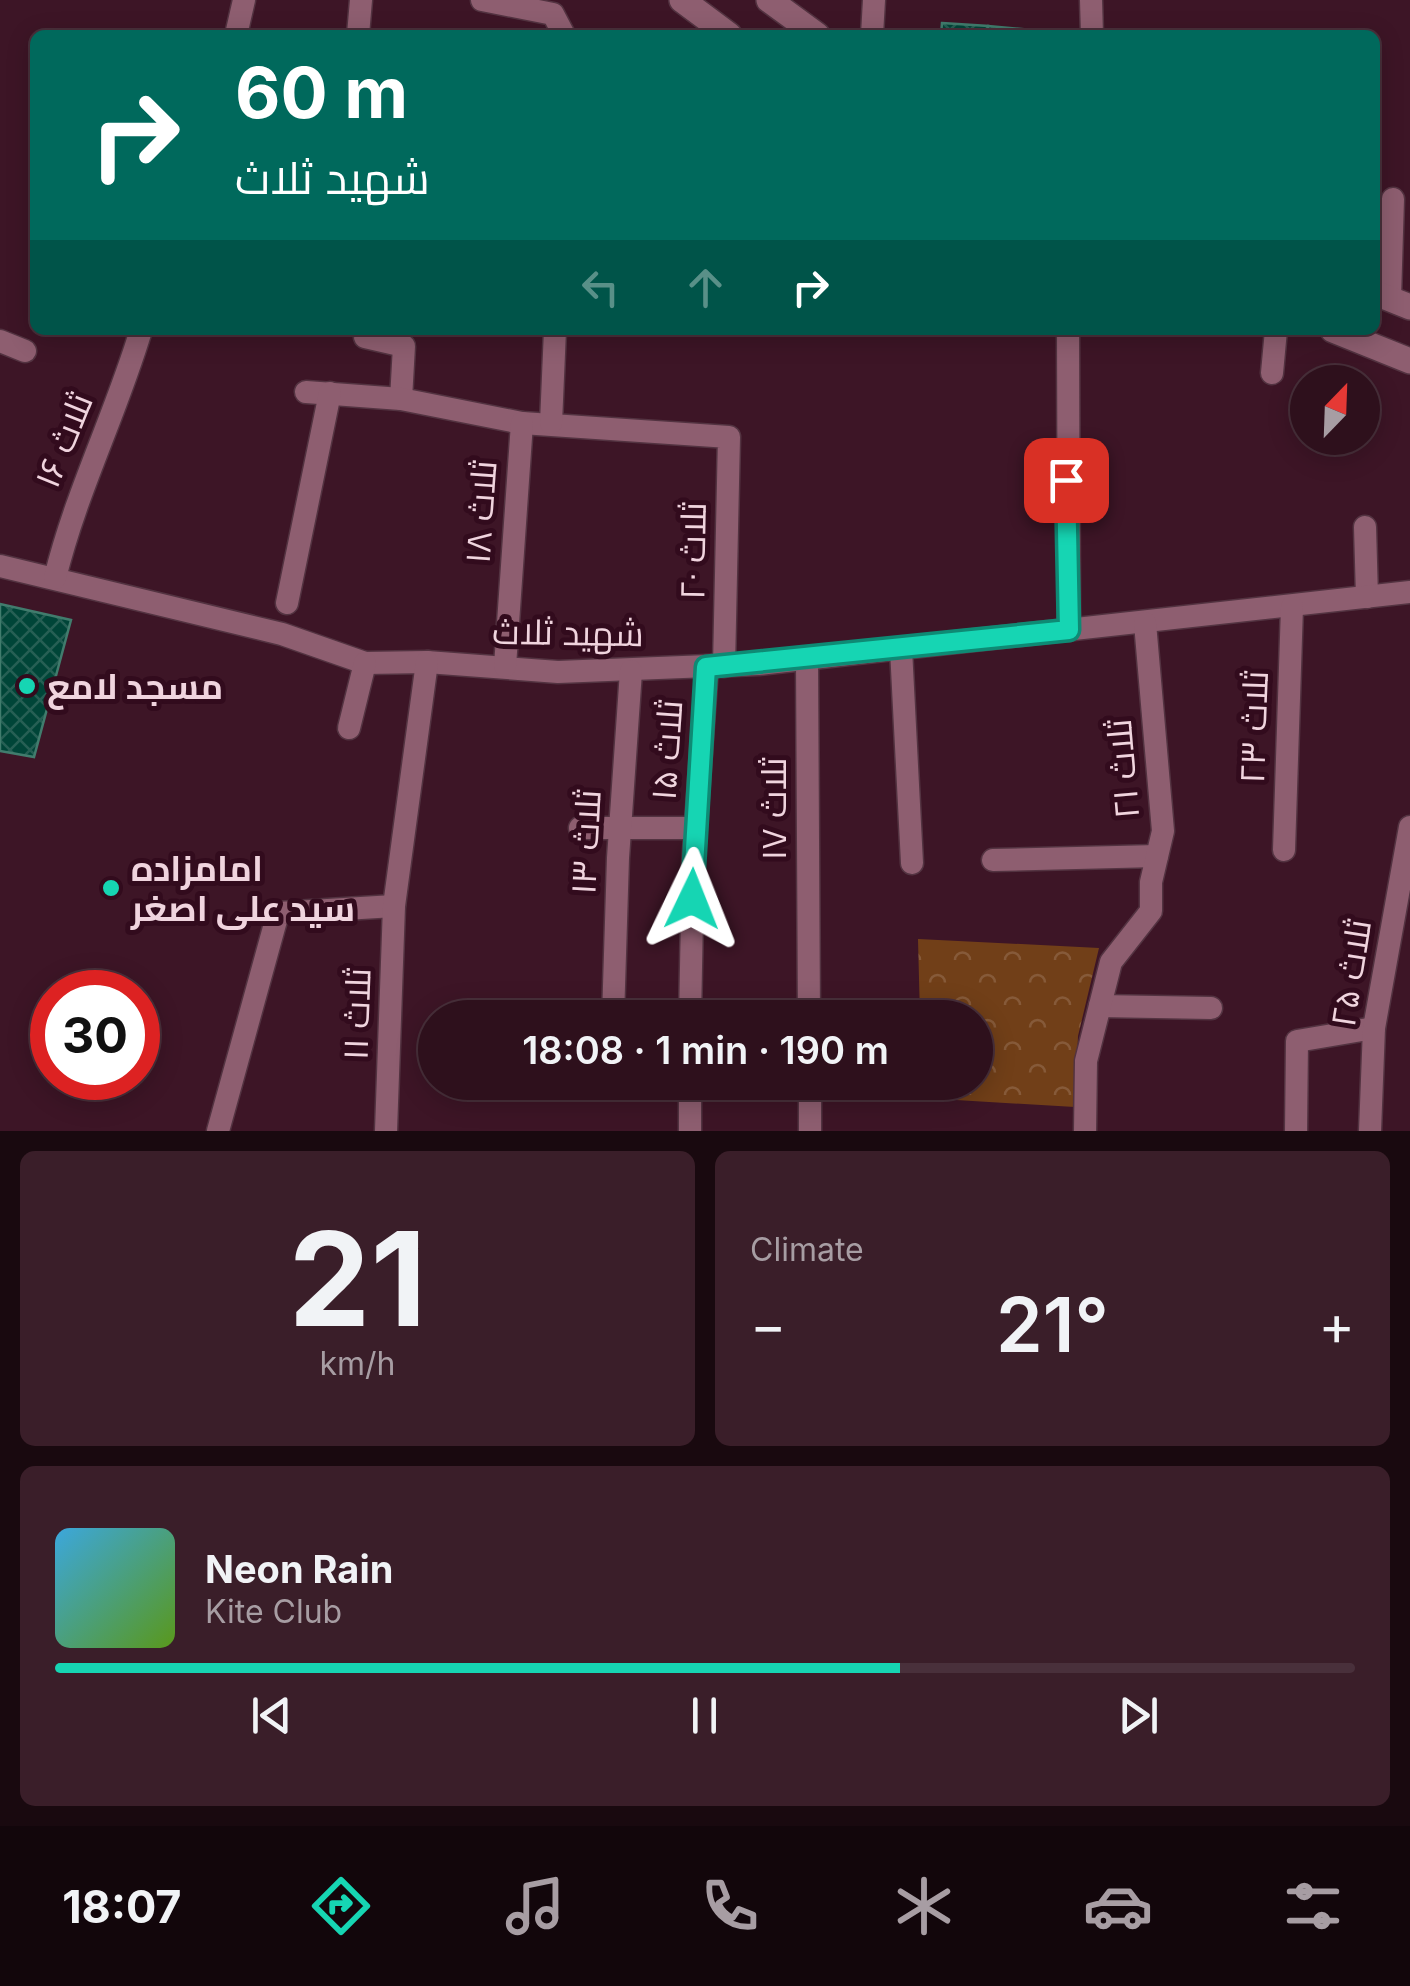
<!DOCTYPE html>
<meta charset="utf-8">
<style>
:root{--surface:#2e101c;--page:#3a1e29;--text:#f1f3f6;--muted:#a79da3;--line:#49303b;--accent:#16d5b3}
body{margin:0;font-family:Inter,Cairo,sans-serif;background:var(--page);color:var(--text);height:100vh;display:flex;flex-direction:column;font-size:38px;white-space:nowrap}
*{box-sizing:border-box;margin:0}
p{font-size:32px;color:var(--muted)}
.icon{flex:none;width:55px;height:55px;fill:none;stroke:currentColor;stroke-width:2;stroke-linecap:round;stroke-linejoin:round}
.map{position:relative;height:1131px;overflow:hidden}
.side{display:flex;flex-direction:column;gap:20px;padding:20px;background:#19090f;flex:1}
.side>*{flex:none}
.top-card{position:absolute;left:30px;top:30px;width:1350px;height:305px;border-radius:15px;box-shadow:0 5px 25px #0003,0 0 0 2px var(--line);background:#00695c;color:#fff;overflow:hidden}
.needle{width:65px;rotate:23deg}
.fabs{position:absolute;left:1290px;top:365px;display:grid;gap:20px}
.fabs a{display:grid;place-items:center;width:90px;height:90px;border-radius:50%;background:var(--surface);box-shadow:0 5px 25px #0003,0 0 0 2px var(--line);font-size:50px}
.speed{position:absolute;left:30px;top:970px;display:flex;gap:20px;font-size:50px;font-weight:700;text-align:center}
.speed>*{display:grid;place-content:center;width:130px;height:130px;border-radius:50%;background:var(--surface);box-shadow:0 5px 25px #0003,0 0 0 2px var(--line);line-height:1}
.speed .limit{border:15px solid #d22;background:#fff;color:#111}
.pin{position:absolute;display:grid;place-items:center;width:85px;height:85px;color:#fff;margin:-42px;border-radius:20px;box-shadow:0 5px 15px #0006}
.me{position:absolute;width:110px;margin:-55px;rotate:2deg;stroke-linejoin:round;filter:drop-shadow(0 0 8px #0008)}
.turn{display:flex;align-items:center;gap:35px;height:210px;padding:0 40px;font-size:45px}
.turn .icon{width:130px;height:130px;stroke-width:2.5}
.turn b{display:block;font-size:70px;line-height:85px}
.lanes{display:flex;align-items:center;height:95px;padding:0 40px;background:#0003;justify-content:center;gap:50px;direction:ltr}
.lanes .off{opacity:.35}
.big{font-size:75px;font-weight:600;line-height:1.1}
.side .tile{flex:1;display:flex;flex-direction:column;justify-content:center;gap:15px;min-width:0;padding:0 35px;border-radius:15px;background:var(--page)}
.side .dial{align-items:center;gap:0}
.dial b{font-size:130px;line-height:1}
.song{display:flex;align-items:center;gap:30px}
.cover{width:120px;height:120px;border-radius:15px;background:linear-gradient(135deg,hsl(200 70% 55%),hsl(90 70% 35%))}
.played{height:10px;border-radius:5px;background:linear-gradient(90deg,var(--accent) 65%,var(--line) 65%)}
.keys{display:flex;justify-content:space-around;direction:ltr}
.heat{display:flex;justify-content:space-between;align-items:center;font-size:55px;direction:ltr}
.side .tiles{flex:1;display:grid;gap:20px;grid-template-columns:1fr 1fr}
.tile:last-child{grid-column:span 2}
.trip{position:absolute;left:418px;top:1000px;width:575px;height:100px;border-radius:50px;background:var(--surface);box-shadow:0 5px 25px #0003,0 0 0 2px var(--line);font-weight:600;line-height:100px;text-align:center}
.tabs{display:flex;height:160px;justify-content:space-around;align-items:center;background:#12060b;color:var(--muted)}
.tabs .icon{width:70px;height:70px}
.tabs .on{color:var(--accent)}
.tabs b{font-size:45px;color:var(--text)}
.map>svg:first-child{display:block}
.park{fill:url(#park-crowns)}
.building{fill:url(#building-cross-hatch);stroke:#417c6d;stroke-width:2.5}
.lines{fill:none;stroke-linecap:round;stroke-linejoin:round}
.minor-casing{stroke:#533341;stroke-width:25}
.tertiary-casing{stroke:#533341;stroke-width:28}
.minor{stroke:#8e5e70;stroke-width:22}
.tertiary{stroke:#8e5e70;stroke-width:25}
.route-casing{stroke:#0e8a74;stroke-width:25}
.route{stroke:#16d5b3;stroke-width:18}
.poi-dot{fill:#16d5b3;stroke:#320b1d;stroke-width:4}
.labels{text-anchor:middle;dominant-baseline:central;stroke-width:10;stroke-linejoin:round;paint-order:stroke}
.street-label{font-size:35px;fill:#f0d4de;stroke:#320b1d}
.poi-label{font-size:35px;font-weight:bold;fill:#f0d4de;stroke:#320b1d;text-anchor:start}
</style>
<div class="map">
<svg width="1410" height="1131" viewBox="0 0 1410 1131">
<defs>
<pattern id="park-crowns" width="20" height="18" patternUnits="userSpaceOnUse" patternTransform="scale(2.5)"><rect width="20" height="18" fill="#713f18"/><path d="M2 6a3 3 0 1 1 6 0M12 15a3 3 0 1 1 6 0" fill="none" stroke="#865a39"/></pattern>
<pattern id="building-cross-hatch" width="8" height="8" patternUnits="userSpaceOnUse" patternTransform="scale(2.5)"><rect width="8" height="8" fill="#004538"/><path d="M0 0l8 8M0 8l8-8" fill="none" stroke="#265f54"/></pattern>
</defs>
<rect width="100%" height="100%" fill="#3d1526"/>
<!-- park -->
<path class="park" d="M918,939L1099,948L1078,1036L1075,1107L923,1098L922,1083L975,1082V1018L920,1017Z"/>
<!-- building -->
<g class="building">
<path d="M942,23L988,26L987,35H941Z"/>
<path d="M988,26L1045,31L1044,35H987Z"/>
<path d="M0,604L71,620L34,757L0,751Z"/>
</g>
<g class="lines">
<!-- minor casing -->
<g class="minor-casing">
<g id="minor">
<path d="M482,0L553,14L564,35"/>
<path d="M1091,0L1092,35"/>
<path d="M236,35L244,0"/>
<path d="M358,35L361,0"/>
<path d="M872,35L874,0"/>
<path d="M1390,298L1393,199"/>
<path d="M1068,330L1069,630"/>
<path d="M365,337L404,346L401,399"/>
<path d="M0,341L25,351"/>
<path d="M1272,373L1276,330"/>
<path d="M306,392L401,399L522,423L729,437L724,666"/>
<path d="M551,423L555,330"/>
<path d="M1365,527L1367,597"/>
<path d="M0,566L282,634L365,663L427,662L558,672L758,664L1410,592"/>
<path d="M55,578C76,492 116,414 141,330"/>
<path d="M287,603L330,393"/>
<path d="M901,649L912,863"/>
<path d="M807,659L809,1018"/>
<path d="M505,666L522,423"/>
<path d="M349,728L365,663"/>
<path d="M580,828H695"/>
<path d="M1284,850L1292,607"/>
<path d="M993,860L1157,856"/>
<path d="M1100,1006L1211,1008"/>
<path d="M613,1018L618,858L631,671"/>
<path d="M690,1018L693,866L707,667"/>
<path d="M690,1082V1131"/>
<path d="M810,1082V1131"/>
<path d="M218,1131L278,913L394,906"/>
<path d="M386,1131L394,906L427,662"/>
<path d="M1085,1131L1086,1061L1111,962L1151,911V882L1163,831L1145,623"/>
<path d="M1296,1131L1297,1041L1374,1028"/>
<path d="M1370,1131L1374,1028L1410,827"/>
</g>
</g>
<!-- tertiary casing -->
<g class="tertiary-casing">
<g id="tertiary">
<path d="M682,0L729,35"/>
<path d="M769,0L817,35"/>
<path d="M1375,293L1410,307"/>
<path d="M1333,330L1410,361"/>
</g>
</g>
<!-- minor -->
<use href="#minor" class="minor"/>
<!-- tertiary -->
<use href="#tertiary" class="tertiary"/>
</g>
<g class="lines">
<!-- route casing -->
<g class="route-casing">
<path id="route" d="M692,899L706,667L1069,630L1066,480"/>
</g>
<!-- route -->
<use href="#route" class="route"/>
</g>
<!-- markers -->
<g class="poi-dot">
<circle cx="27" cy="686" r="10"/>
<circle cx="111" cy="888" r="10"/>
</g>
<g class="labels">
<!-- street labels -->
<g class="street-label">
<text transform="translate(63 440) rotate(-68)">ثلاث ۱۶</text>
<text transform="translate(480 512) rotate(-86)">ثلاث ۱۸</text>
<text transform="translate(692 551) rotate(-89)">ثلاث ۲۰</text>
<text transform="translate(568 632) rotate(1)">شهید ثلاث</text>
<text transform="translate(1253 727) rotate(-88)">ثلاث ۲۳</text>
<text transform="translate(666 750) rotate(-86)">ثلاث ۱۵</text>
<text transform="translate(1122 769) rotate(-95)">ثلاث ۲۱</text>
<text transform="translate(773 809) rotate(-90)">ثلاث ۱۷</text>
<text transform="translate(585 842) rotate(-87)">ثلاث ۱۳</text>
<text transform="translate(1350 973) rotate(-81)">ثلاث ۲۵</text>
<text transform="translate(356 1014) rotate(-88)">ثلاث ۱۱</text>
</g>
<!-- poi labels -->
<g class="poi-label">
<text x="47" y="686">مسجد لامع</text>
<text x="131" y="868">امامزاده<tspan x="131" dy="40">سید علی اصغر</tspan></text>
</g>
</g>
</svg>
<div class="fabs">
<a><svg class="needle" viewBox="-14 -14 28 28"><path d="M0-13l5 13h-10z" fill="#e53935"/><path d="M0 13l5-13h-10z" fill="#a79da3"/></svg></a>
</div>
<div class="speed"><div class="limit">30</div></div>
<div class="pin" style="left:1066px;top:480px;background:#d93025"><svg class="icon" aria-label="arrive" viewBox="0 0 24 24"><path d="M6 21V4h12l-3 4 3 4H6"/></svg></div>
<svg class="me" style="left:692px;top:899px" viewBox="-20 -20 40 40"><path d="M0-17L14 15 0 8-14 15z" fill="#16d5b3" stroke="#fff" stroke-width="4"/></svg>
<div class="trip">18:08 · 1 min · 190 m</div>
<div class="top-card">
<div class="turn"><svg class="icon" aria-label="right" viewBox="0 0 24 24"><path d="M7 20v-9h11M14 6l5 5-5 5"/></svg><div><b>60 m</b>شهید ثلاث</div></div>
<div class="lanes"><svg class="icon off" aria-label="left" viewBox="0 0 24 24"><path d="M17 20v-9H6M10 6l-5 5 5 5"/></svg><svg class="icon off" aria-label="ahead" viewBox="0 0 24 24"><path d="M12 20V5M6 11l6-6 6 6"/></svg><svg class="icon" aria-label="right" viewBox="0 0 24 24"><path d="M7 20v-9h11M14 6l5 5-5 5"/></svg></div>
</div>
</div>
<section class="side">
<div class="tiles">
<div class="tile dial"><b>21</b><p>km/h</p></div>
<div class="tile"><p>Climate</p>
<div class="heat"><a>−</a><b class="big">21°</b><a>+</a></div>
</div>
<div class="tile">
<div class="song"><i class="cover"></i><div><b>Neon Rain</b><p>Kite Club</p></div></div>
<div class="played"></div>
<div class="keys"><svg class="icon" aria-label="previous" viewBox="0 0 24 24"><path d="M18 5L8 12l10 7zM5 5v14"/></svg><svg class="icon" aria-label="pause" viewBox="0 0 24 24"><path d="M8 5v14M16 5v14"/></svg><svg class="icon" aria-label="next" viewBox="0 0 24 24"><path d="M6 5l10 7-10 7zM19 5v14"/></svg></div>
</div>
</div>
</section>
<nav class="tabs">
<b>18:07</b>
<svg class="icon on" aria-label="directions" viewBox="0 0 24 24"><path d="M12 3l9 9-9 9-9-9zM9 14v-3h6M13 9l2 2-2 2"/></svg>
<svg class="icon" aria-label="music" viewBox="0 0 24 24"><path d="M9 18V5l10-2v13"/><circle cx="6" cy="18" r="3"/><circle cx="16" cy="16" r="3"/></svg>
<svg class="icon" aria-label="phone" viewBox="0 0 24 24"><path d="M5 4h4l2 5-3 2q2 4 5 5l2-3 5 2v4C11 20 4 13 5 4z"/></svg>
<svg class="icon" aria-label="climate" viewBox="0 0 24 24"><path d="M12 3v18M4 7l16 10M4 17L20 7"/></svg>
<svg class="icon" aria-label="car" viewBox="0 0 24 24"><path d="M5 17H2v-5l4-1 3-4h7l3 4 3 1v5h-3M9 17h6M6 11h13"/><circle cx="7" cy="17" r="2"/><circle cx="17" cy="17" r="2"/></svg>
<svg class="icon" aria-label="filters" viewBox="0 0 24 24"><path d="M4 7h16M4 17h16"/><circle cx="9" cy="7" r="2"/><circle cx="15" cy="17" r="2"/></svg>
</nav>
